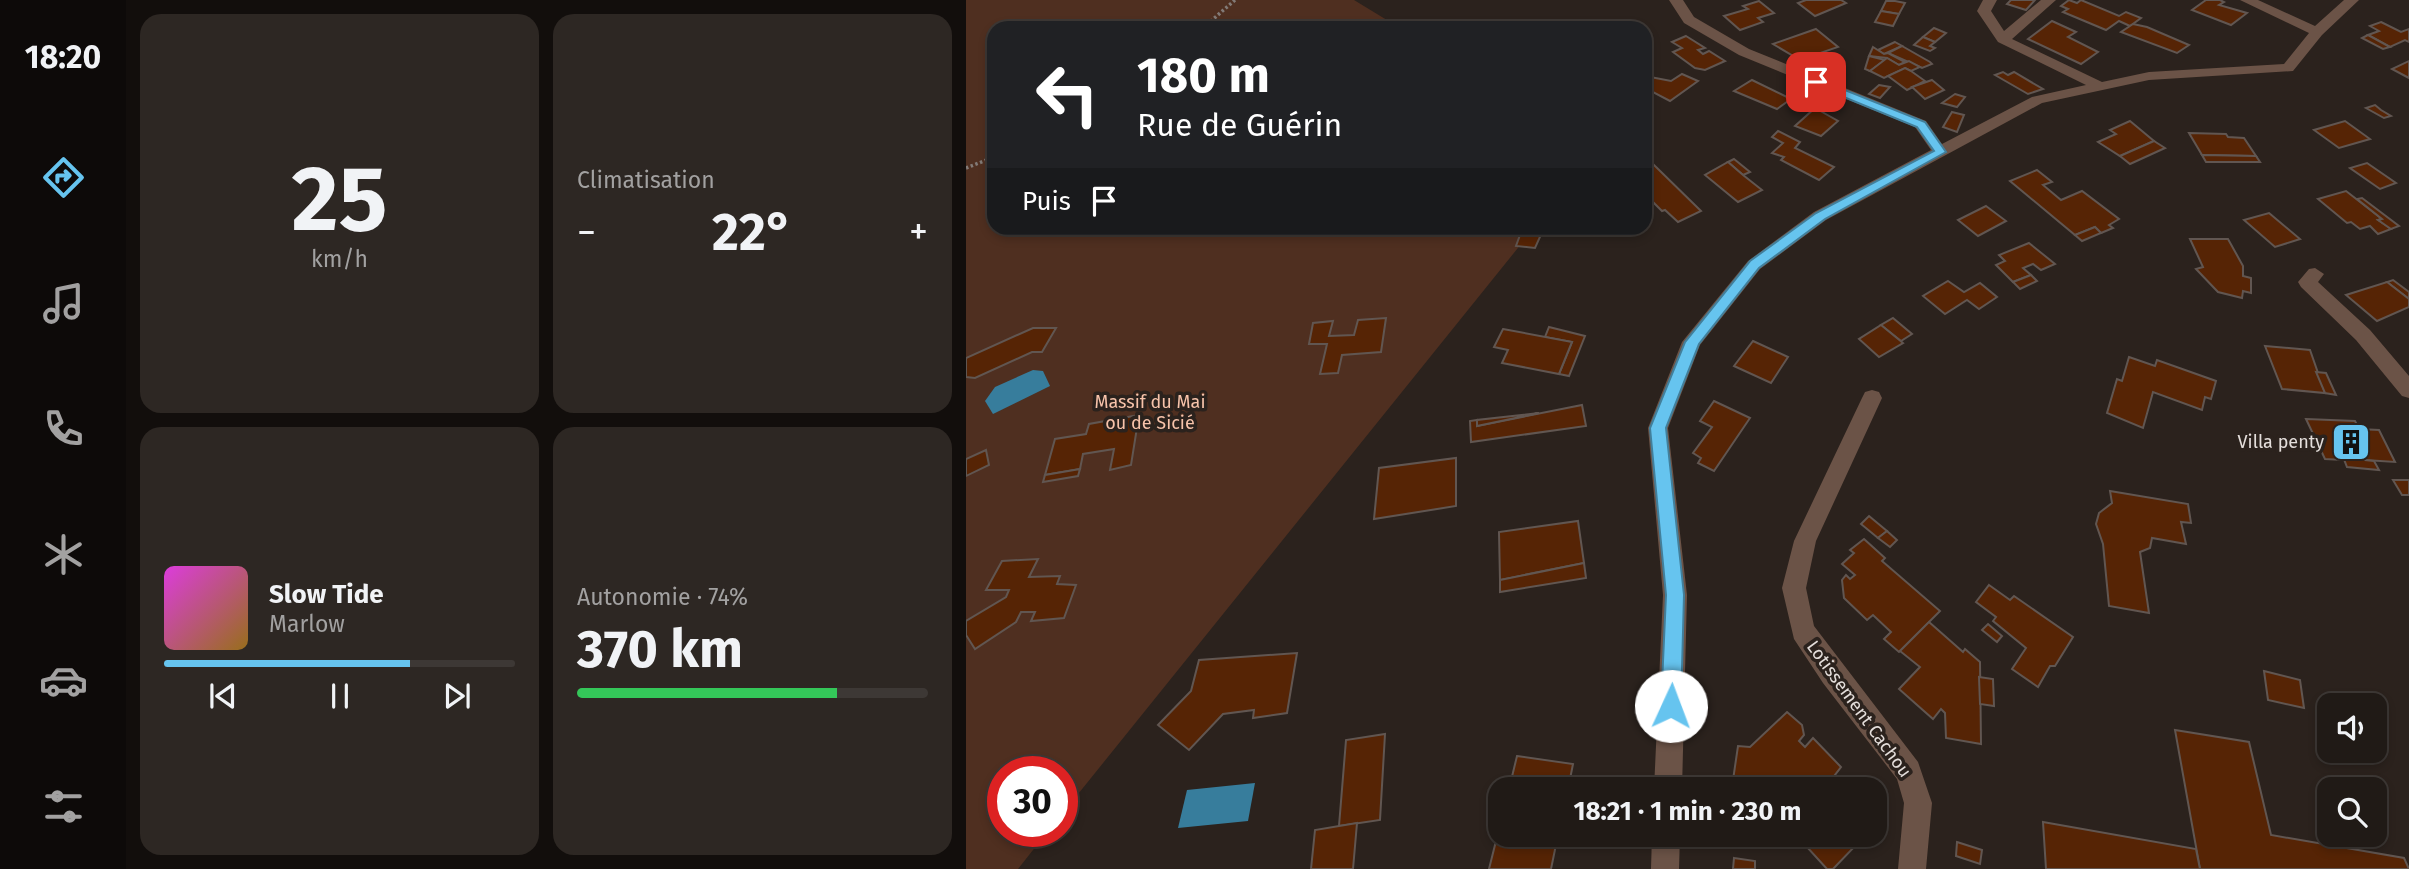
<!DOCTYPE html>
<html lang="fr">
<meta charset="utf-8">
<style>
:root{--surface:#201a16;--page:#2d2723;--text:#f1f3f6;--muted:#a2a1a1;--line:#3d3835;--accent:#66c4ef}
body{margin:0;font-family:"Fira Sans",sans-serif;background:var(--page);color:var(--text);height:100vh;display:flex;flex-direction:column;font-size:26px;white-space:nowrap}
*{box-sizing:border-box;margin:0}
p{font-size:23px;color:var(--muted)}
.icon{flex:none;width:38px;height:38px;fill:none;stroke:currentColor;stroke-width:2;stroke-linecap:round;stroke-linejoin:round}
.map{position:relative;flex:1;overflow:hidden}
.drawer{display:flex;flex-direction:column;gap:14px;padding:14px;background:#120e0c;width:840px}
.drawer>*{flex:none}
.hud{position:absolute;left:21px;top:21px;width:665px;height:214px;border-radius:21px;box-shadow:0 4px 10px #0003,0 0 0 2px var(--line);background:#202124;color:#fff;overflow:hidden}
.controls{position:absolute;left:1351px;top:693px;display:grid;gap:14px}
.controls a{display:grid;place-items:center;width:70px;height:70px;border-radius:14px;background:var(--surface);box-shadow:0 4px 10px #0003,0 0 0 2px var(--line);font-size:35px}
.speed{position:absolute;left:21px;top:756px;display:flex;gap:14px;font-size:35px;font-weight:700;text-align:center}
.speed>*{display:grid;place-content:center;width:91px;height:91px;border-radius:50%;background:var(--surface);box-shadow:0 4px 10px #0003,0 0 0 2px var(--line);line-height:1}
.speed .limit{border:10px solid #d22;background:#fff;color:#111}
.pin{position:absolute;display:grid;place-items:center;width:60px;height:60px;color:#fff;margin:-30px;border-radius:14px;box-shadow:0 4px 10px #0006}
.me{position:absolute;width:77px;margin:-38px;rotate:2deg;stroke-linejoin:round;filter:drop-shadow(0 0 5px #0008)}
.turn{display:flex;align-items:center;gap:24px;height:147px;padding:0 35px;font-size:32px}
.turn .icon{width:91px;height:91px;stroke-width:2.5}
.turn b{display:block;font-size:49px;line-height:60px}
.then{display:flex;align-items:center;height:66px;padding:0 35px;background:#0003;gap:14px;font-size:26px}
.big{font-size:52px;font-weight:700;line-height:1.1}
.drawer .widget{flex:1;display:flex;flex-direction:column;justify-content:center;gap:10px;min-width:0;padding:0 24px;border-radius:21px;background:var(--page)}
.drawer .dial{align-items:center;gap:0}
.dial b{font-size:91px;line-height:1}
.song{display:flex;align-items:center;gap:21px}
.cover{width:84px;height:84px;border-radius:10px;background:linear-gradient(135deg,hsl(300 70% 55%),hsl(40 70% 35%))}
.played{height:7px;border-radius:4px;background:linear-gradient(90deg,var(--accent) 70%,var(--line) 70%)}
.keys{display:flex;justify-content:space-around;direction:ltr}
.heat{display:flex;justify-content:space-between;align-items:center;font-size:38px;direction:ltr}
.charge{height:10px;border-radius:5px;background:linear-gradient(90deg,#34c759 74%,var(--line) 0)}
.drawer .tiles{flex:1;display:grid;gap:14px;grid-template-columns:repeat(2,1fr)}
.trip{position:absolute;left:522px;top:777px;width:399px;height:70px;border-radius:21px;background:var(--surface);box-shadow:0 4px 10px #0003,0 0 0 2px var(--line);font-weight:700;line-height:70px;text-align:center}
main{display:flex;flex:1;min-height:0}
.menu{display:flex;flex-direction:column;width:126px;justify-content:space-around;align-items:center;background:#0d0a09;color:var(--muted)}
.menu .icon{width:49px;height:49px}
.menu .on{color:var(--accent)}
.menu b{font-size:32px;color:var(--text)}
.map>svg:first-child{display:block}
.green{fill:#4f2f20}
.water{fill:#377d9c}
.building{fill:#562405;stroke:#615651;stroke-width:2}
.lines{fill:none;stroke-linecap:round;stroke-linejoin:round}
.path{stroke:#827a76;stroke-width:3.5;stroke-dasharray:2.5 2.5;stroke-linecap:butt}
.minor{fill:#6b5347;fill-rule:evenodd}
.route{fill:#66c4ef;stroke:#427f9b;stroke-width:2}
.labels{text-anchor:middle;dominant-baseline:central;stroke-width:7;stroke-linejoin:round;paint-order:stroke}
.park-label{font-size:18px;fill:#f7c3aa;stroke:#2b221d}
.poi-label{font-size:18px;fill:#e4dedb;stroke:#2b221d;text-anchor:end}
.street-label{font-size:18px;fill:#e4dedb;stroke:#2b221d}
</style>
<main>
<nav class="menu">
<b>18:20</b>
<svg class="icon on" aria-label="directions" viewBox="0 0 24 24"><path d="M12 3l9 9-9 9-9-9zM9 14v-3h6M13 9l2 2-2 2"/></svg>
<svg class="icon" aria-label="music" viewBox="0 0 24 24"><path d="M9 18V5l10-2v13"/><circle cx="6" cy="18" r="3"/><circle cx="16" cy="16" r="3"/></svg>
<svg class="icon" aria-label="phone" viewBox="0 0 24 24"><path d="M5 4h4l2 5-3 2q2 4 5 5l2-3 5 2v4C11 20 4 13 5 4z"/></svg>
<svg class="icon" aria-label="climate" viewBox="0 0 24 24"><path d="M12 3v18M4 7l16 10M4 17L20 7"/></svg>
<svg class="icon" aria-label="car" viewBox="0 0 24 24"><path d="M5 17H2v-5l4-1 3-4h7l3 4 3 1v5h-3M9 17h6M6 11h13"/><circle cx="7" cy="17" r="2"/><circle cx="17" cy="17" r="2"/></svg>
<svg class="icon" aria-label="filters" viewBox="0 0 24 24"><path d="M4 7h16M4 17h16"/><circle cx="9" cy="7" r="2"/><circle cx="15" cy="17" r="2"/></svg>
</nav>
<section class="drawer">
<div class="tiles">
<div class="widget dial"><b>25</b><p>km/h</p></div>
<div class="widget"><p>Climatisation</p>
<div class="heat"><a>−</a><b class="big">22°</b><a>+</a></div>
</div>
<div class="widget">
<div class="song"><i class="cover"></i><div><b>Slow Tide</b><p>Marlow</p></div></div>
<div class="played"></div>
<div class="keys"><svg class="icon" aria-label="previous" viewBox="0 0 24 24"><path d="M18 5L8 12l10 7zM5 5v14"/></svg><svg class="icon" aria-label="pause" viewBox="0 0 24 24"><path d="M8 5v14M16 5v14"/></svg><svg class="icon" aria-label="next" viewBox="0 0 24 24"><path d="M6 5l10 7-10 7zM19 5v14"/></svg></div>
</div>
<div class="widget"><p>Autonomie · 74%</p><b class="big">370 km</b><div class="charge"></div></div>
</div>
</section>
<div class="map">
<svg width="1443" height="869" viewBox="0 0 1443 869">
<rect width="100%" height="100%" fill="#2b221d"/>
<!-- green -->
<path class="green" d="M0,0H388L434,28H28V228H568L96,814V772H37V831H82L52,869H0Z"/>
<!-- water -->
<g class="water">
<path d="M67,370L77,371L84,386L27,414L19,401L29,387Z"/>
<path d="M289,783L282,821L212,828L221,790Z"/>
</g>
<!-- building -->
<g class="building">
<path d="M840,0H875L880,3L849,16L832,3Z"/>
<path d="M1045,0H1069L1060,10L1041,4Z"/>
<path d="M1103,0L1111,3L1115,0L1153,16L1160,12L1175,18L1164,26L1153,21L1140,30L1097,12L1102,9L1095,6Z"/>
<path d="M1240,0H1254L1258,2L1253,5L1281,13L1265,25L1226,10Z"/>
<path d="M793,1L808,13L792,18L797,22L774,30L758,16L782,9L777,6Z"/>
<path d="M920,1H929L939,3L933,14L915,11Z"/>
<path d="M915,11L933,14L927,26L909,22Z"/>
<path d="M1086,21L1110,32L1102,37L1132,52L1115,64L1062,39Z"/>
<path d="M1415,22L1435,32L1443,29V42L1439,40L1424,47L1402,35L1413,31L1404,26Z"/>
<path d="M1167,24L1181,27L1223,45L1211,53L1155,32Z"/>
<path d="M968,28L980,33L969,42L957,37Z"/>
<path d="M850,29L872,47L834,60L807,44Z"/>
<path d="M1402,35L1424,47L1417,49L1396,38Z"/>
<path d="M720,36L739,48L732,50L737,54L743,51L759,61L739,70L729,68L707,52L716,48L706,42Z"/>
<path d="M957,37L969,42L964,46L969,48L964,51L948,45Z"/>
<path d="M929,42L936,46L918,54L912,50Z"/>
<path d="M936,46L964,62L966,64L956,68L922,53Z"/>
<path d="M907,47L918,54L922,53L939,62L933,65L921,58L903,56Z"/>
<path d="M903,56L919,60L904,71L899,69Z"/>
<path d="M921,58L933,65L943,61L954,67L945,71L939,68L918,78L904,71Z"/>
<path d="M1443,61V78L1426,69Z"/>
<path d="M939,68L945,71L959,81L941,90L922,76Z"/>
<path d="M1037,72L1042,75L1048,72L1077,89L1062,94L1029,75Z"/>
<path d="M716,74L732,81L704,101L679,88V76L705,81Z"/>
<path d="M786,80L825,99L811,109L768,91Z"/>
<path d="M966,80L978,90L959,99L946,87Z"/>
<path d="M913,85L924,87L914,98L903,94Z"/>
<path d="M989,94L999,97L991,107L976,103Z"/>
<path d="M1409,105L1415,110L1425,116L1418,118L1400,108Z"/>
<path d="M849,108L872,121L855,136L829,126Z"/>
<path d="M986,112L998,115L991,132L977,127Z"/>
<path d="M1164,121L1188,141L1154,156L1132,142L1150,134L1144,130Z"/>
<path d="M1379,121L1404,139L1373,148L1348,130Z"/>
<path d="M812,131L834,142L829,148L868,167L853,180L815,160L818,157L806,153L817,143L806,137Z"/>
<path d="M1223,133L1260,134L1262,137L1278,138L1290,156L1236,155Z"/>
<path d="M1188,141L1199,148L1164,164L1154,156Z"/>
<path d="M1236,155L1290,156L1294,162H1240Z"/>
<path d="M768,159L784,172L777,175L762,162Z"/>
<path d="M762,162L777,175L796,190L772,202L739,175Z"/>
<path d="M1401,163L1430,183L1414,189L1384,168Z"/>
<path d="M688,165L735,211L712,222L699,210L696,211L679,194V169Z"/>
<path d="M1071,170L1086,182L1077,185L1095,200L1116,191L1153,219L1143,225L1147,228L1135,233L1129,227L1109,235L1044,181Z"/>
<path d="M1380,191L1416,219L1412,220L1425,229L1412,234L1404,226L1394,229L1385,222L1381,223L1352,199Z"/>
<path d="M1396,198L1433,226L1425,229L1412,220L1416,219L1391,199Z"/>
<path d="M1020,206L1040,221L1012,236L992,220Z"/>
<path d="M1303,213L1334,239L1309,247L1278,220Z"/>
<path d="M1129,227L1135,233L1116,241L1109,235Z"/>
<path d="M512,228H578L569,248L550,246L554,235Z"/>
<path d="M1224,239H1262L1277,266V276L1285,278V293L1277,291L1276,298L1252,292L1230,269L1237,267Z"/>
<path d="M1063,243L1089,264L1075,270L1067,264L1057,268L1065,275L1047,282L1030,265L1039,261L1033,255Z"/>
<path d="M1065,275L1071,281L1054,289L1047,282Z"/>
<path d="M1427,280L1443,292V299L1421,282Z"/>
<path d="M982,281L998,292L1014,283L1031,297L1013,309L1001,300L979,314L957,296Z"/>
<path d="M1421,282L1443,299V307L1411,321L1380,295Z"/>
<path d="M420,318L415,352L376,355L372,373L354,374L361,344H343L347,323L367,321L363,336L388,335L392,320Z"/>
<path d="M927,318L946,334L935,341L915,325Z"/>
<path d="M915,325L937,343L913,357L893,339Z"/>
<path d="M583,327L619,336L603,376L593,374L606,342L579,337Z"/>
<path d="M67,328H90L76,352H66L9,378L0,377V358Z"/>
<path d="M537,329L606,342L593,374L536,363L542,350L528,347Z"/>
<path d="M787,341L822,357L805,383L768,366Z"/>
<path d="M1299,346L1344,350L1359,393L1316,389Z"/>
<path d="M1163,357L1189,366L1191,360L1250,381L1245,399L1239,397L1236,410L1187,392L1177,428L1141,413L1151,379L1156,381Z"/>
<path d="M1350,372L1360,373L1370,395L1359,393Z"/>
<path d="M748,401L784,418L748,471L732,463L735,458L727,453L746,427L734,421Z"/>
<path d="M616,405L620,426L505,442L504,421L511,420V426Z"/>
<path d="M573,413L511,426V420Z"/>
<path d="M173,415L165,465L144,470L148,449L117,454L114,469L79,475L89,439L120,434L123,424Z"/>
<path d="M1340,419L1389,421L1393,429L1413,430L1429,462L1399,460L1395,455L1376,454L1377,460L1359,459Z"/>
<path d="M20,450L23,465L0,476V459Z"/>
<path d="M1376,454L1395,455L1399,460L1408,461L1413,470L1381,467Z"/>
<path d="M490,458V506L408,519L413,468Z"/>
<path d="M114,469L112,476L77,482L79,475Z"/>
<path d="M1427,480H1443V495H1436Z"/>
<path d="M1144,491L1222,504L1225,523L1215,522L1220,544L1186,538L1184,548L1174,552L1183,613L1143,606L1137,544L1130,524L1133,513L1146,503Z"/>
<path d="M903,516L921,531L912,538L895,524Z"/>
<path d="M612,521L618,563L534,580L533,532Z"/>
<path d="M921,531L931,540L924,547L912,538Z"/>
<path d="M898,539L919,558L916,561L974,611L933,652L918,639L925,632L907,615L901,620L878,598L876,580L880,575L884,579L889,575L876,564L888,553L884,550Z"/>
<path d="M72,559L63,577L94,576L91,584L110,585L98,618L65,621L69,612H55L50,622L9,649L0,635V621L40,597L43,590H20L36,561Z"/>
<path d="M618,563L620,578L534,592V580Z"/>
<path d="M1023,585L1044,600L1048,596L1107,637L1089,666H1084L1072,687L1046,669L1060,648L1027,621L1030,617L1010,602Z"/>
<path d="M963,622L997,652L999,649L1014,662L1015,744L980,738L979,713L975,709L967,719L933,689L954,667L934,651Z"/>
<path d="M1022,624L1036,636L1031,642L1016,630Z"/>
<path d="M331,653L321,713L287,718L288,710L257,714L223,750L192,725L225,691L233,660Z"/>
<path d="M1298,671L1334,680L1338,708L1302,700Z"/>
<path d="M1013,677L1027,679L1028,706L1014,704Z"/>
<path d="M821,712L836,725L838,735L833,741L839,747L847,738L875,767L869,775L878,784V789H784L777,782L767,780L772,746L784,747Z"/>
<path d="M1209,730L1283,742L1305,835L1438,858L1443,869H1234Z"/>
<path d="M419,734L414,820L373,826L380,740Z"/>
<path d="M551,756L607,764L602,789H543Z"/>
<path d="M1077,822L1230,849L1234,869H1080Z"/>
<path d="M391,823L387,869H345L349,830Z"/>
<path d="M534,825V835H592L585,869H523Z"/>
<path d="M830,835H890L888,838L892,843L867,869H861Z"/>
<path d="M991,842L1016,850L1014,864L990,856Z"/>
<path d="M768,858L789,861V869H767Z"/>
</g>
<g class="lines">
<!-- path -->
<g class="path">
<path d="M237,28L269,0"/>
<path d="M0,168L28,157"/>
</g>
<!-- minor -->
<g class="minor">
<path d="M703,0H717L728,17L783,49L960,121L976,144L1066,97L1120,85L1032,42L1011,11L1017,0H1031L1025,11L1038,31L1075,0H1090L1046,39L1136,82L1183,72L1318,64L1343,33L1274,0H1292L1349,26L1378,0H1393L1356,35L1327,71L1183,80L1076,103L860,220L794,269L734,345L702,428L721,595L716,789H688L697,595L682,428L716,342L782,261L848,212L965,150L949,127L773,55L718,23Z"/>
<path d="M1349,268L1358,274L1352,282L1404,330L1443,376V398L1436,396L1390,340L1335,287L1332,282L1343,269Z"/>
<path d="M906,390L913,392L916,398L850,541L840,588L848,626L952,762L966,803L960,869H932L938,803L931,779L857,683L828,639L816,588L828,541L896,398L899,392Z"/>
<path d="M686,835H714L713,869H685Z"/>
</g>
</g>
<!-- route -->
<path class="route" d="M846,80H854L959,122L980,152L859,219L793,268L733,344L700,428L718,595L715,706L712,713L705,716L698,713L695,706L700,595L684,428L719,342L784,261L850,213L968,151L951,127L846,84Z"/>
<!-- icons -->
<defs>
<g id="building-square" transform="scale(2.0125)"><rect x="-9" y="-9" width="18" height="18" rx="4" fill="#66c4ef" stroke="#2b221d"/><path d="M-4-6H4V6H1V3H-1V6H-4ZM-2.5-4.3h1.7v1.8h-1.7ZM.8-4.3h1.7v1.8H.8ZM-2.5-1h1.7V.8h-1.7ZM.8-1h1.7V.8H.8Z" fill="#111"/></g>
</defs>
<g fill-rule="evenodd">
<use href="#building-square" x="1385" y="442"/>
</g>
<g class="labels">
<!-- park labels -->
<g class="park-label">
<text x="184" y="402">Massif du Mai<tspan x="184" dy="21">ou de Sicié</tspan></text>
</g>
<!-- poi labels -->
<g class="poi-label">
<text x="1358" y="442">Villa penty</text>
</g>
<!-- street labels -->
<g class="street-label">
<text transform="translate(893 709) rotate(54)">Lotissement Cachou</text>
</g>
</g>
</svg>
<div class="controls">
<a><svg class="icon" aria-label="sound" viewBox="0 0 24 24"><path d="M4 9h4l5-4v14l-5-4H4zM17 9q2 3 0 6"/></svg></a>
<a><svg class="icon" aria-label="search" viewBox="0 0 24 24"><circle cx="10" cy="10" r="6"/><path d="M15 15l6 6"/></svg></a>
</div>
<div class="speed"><div class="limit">30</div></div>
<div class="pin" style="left:850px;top:82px;background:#d93025"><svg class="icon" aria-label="arrive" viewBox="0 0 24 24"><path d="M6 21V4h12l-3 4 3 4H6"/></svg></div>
<svg class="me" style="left:705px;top:706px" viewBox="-20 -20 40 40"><circle r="19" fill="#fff"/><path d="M0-13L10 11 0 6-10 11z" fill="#66c4ef"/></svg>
<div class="trip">18:21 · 1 min · 230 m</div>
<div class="hud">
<div class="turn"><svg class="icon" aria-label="left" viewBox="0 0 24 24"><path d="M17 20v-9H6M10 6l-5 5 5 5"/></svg><div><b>180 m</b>Rue de Guérin</div></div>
<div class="then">Puis<svg class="icon" aria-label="arrive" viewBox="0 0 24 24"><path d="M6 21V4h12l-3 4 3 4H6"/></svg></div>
</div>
</div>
</main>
